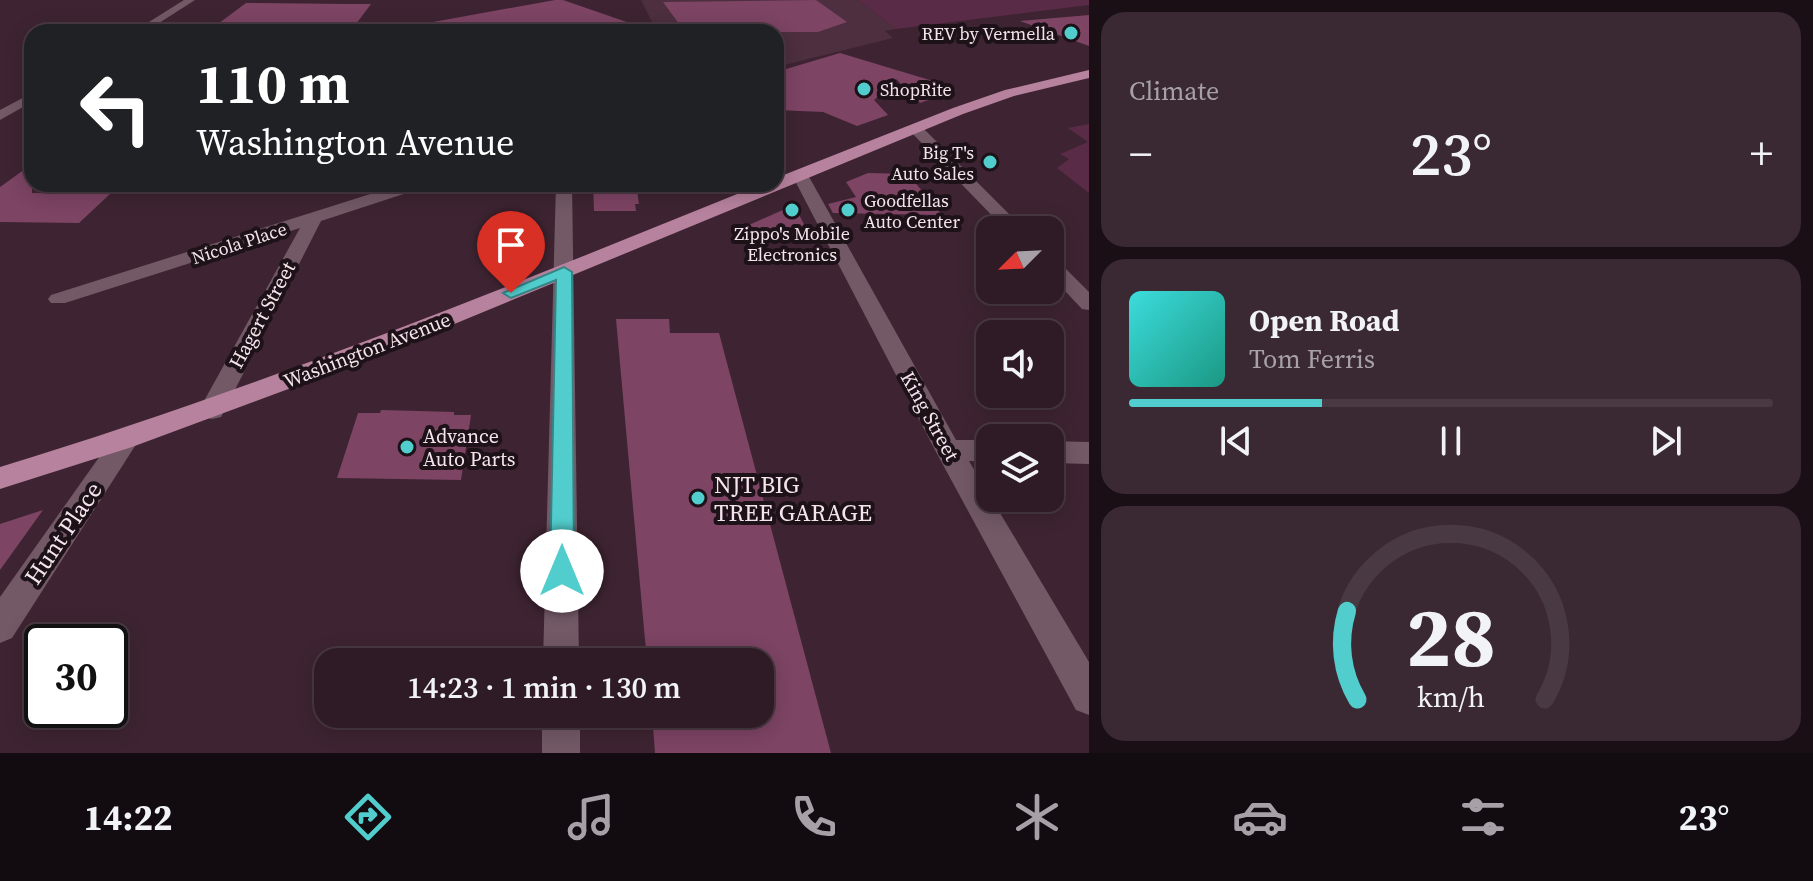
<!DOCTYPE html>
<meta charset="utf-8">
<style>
:root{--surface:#2e1b26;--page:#3a2832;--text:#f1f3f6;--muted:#a7a1a7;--line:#493943;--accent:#52cdcd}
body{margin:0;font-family:"Source Serif 4",serif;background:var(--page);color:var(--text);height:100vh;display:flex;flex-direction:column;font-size:30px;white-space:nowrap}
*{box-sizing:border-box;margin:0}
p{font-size:26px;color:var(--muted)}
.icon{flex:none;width:44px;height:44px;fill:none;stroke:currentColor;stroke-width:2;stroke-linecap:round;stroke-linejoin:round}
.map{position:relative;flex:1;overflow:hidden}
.panel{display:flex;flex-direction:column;gap:12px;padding:12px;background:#190f15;width:724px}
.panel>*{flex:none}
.hud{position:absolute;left:24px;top:24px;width:760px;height:168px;border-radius:24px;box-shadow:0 4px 20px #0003,0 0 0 2px var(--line);background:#202124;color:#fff;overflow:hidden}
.needle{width:52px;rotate:246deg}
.tools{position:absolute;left:976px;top:216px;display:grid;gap:16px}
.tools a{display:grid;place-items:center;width:88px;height:88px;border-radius:16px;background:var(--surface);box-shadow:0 4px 20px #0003,0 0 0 2px var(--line);font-size:40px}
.speed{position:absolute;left:24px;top:624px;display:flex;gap:16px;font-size:40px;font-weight:700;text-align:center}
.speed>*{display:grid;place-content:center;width:104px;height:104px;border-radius:50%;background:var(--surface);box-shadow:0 4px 20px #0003,0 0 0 2px var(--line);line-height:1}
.speed .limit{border:4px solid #111;border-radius:12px;background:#fff;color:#111}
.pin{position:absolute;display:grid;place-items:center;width:68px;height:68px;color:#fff;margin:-82px -34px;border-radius:50% 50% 50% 0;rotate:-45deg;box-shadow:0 0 8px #0007}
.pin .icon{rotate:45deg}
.me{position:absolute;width:88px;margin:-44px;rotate:0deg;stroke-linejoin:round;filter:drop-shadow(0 0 6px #0008)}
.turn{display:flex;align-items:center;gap:28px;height:168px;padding:0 40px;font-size:36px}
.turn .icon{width:104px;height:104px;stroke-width:2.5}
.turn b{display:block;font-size:56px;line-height:68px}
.big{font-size:60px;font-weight:600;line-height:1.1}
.panel .card{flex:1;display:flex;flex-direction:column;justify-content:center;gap:12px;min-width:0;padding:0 28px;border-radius:24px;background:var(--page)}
.panel .dial{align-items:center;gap:0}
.dial svg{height:208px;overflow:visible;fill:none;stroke:var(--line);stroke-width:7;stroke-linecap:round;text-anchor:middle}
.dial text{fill:var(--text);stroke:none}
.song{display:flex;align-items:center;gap:24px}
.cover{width:96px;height:96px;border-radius:12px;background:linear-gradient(135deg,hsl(180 70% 55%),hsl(170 70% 35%))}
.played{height:8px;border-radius:4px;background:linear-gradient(90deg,var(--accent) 30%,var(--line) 30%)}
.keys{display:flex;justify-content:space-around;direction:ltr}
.heat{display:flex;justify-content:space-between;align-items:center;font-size:44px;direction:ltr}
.trip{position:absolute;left:314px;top:648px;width:460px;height:80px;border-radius:24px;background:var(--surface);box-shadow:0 4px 20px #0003,0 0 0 2px var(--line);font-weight:600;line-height:80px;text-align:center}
.tabs{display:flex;height:128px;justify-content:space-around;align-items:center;background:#120b0f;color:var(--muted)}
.tabs .icon{width:56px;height:56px}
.tabs .on{color:var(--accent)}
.tabs b{font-size:36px;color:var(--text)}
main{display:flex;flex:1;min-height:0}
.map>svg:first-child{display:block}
.built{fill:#4d2f3f}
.green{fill:#5a2b46}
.building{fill:#7d4464}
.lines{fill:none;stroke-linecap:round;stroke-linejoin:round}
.minor{fill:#735966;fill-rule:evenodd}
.major{fill:#b7829e;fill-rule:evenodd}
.route{fill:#52cdcd;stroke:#358585;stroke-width:2}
.poi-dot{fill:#52cdcd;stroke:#1d1218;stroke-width:3}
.labels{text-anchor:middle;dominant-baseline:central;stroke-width:8;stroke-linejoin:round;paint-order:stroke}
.far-poi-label{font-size:18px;fill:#f5e4ec;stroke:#1d1218;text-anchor:end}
.far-street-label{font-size:18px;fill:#f5e4ec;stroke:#1d1218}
.street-label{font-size:20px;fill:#f5e4ec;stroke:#1d1218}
.poi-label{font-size:20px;fill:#f5e4ec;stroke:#1d1218;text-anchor:start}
.near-poi-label{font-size:24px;fill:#f5e4ec;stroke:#1d1218;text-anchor:start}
.near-street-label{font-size:24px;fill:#f5e4ec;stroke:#1d1218}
</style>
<main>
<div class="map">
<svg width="1089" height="753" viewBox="0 0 1089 753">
<rect width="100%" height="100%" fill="#3e2432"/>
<!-- built -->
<path class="built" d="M641,0H858L896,29L885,31L893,38L776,67V32H657Z"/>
<!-- green -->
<g class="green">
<path d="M858,0H1089V5L896,29Z"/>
<path d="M1089,124V193L1057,168L1069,159L1060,154L1088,142L1068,128Z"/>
</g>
<!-- building -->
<g class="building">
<path d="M555,0H563L647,29L646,32H529L528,28L509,32H434L433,22Z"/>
<path d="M816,0L847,22L818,32H685L663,2Z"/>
<path d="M246,3L347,4H371L350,32H207Z"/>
<path d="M1089,15V46L1020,21Z"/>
<path d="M840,53L953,87L950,88L956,90L920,103L896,79L874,100L888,115L857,126L823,112L776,110V72Z"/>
<path d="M32,164V193L110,194L79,223L0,222V187Z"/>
<path d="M868,173L908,174L942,215L833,213L828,204L856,197L846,182Z"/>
<path d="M593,184H636L639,204H635L636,211H594Z"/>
<path d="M794,205L807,230H791L797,242L774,241L769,229L742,228Z"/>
<path d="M616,319H669L670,333H719L831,753H655L652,714H760V662H647Z"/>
<path d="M381,410L454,412V415H471L461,480L337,478L358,413H380Z"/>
<path d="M43,510L0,570V524Z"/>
</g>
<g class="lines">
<!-- minor -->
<g class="minor">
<path d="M184,0H195L145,32H133Z"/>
<path d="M32,93V102L0,120V110Z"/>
<path d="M915,124L920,125L1025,230H1006L910,131L908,128Z"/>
<path d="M800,170L808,175L956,440H990V462L969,461L1089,662V715L1076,710L935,450L792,175Z"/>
<path d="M402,184H427L425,187L321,221L221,417L212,419L203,417L199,410L300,228L65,303H51L48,299L51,295Z"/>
<path d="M556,184H572L579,662H543Z"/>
<path d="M1050,258L1057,260L1089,292V310L1082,309L1050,275Z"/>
<path d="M126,429L135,432L139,439L135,446L12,638L0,643V597L117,432Z"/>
<path d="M1050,441L1089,442V464L1050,463Z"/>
<rect x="542" y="714" width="38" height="39"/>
</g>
<!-- major -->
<path class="major" d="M1089,70V78L1014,96L963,114L372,358L132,447L0,489V467C260,388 510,286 762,184H776V178L953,108L1005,90Z"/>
</g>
<!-- route -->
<path class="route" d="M564,267L572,272L574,571L570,579L562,582L553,579L550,571L556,280L511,298L503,293Z"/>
<!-- markers -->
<g class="poi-dot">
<circle cx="1071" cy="33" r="8"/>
<circle cx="864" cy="89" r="8"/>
<circle cx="990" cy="162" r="8"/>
<circle cx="792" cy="210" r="8"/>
<circle cx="848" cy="210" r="8"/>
<circle cx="407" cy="447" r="8"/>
<circle cx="698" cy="498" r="8"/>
</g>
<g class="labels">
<!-- far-poi labels -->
<g class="far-poi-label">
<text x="1055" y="33">REV by Vermella</text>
<text x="880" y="89" text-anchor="start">ShopRite</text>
<text x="974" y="152">Big T's<tspan x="974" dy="21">Auto Sales</tspan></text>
<text x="864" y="200" text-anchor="start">Goodfellas<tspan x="864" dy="21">Auto Center</tspan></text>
<text x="792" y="233" text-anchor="middle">Zippo's Mobile<tspan x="792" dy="21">Electronics</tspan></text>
</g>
<!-- far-street labels -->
<g class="far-street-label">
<text transform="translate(239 243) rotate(-18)">Nicola Place</text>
</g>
<!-- street labels -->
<g class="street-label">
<text transform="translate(262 315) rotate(-62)">Hagert Street</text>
<text transform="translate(367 350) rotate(-21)">Washington Avenue</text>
<text transform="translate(930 416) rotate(61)">King Street</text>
</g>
<!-- poi labels -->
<g class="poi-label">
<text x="423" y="436">Advance<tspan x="423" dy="23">Auto Parts</tspan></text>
</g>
<!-- near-poi labels -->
<g class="near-poi-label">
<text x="714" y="484">NJT BIG<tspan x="714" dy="28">TREE GARAGE</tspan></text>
</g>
<!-- near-street labels -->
<g class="near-street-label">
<text transform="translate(63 533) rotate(-56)">Hunt Place</text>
</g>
</g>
</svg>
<div class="tools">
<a><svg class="needle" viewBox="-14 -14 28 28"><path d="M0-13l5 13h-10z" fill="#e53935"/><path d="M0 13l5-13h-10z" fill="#a7a1a7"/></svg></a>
<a><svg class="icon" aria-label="sound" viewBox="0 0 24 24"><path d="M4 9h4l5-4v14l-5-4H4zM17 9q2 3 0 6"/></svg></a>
<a><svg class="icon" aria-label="layers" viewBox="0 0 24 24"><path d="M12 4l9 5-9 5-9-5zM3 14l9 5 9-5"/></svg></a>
</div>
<div class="speed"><div class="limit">30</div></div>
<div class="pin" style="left:511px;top:293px;background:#d93025"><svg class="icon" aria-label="arrive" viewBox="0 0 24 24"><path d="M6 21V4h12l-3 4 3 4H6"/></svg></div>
<svg class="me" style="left:562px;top:571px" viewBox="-20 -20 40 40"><circle r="19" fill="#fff"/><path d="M0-13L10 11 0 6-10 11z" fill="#52cdcd"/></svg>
<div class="trip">14:23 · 1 min · 130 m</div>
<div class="hud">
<div class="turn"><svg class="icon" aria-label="left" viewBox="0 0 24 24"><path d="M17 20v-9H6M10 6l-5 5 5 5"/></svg><div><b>110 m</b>Washington Avenue</div></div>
</div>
</div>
<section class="panel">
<div class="card"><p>Climate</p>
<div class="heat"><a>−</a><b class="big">23°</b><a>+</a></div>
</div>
<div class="card">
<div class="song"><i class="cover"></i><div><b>Open Road</b><p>Tom Ferris</p></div></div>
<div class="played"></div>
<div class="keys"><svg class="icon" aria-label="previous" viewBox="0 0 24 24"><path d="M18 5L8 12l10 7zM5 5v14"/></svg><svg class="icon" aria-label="pause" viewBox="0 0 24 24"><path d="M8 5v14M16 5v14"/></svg><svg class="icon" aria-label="next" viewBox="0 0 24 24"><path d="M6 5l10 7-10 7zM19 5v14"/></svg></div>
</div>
<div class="card dial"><svg viewBox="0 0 100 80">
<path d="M14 69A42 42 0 1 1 86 69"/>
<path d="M14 69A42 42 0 0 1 10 35" stroke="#52cdcd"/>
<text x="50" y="56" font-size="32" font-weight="700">28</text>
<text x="50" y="72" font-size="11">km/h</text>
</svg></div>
</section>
</main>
<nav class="tabs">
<b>14:22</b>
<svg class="icon on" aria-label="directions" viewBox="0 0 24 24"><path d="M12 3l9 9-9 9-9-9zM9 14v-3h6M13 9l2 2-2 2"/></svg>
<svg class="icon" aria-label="music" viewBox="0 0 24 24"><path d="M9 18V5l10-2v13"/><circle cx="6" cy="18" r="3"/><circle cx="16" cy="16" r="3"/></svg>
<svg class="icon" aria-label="phone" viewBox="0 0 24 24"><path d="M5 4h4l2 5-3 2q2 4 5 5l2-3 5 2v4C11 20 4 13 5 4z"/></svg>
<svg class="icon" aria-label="climate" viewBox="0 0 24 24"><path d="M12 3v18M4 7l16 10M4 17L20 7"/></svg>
<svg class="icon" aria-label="car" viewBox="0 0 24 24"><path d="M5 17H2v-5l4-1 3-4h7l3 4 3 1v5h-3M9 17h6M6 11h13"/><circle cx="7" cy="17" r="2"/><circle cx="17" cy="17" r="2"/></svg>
<svg class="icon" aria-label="filters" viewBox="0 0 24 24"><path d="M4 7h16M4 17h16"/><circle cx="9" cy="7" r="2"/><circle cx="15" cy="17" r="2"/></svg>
<b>23°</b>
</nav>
